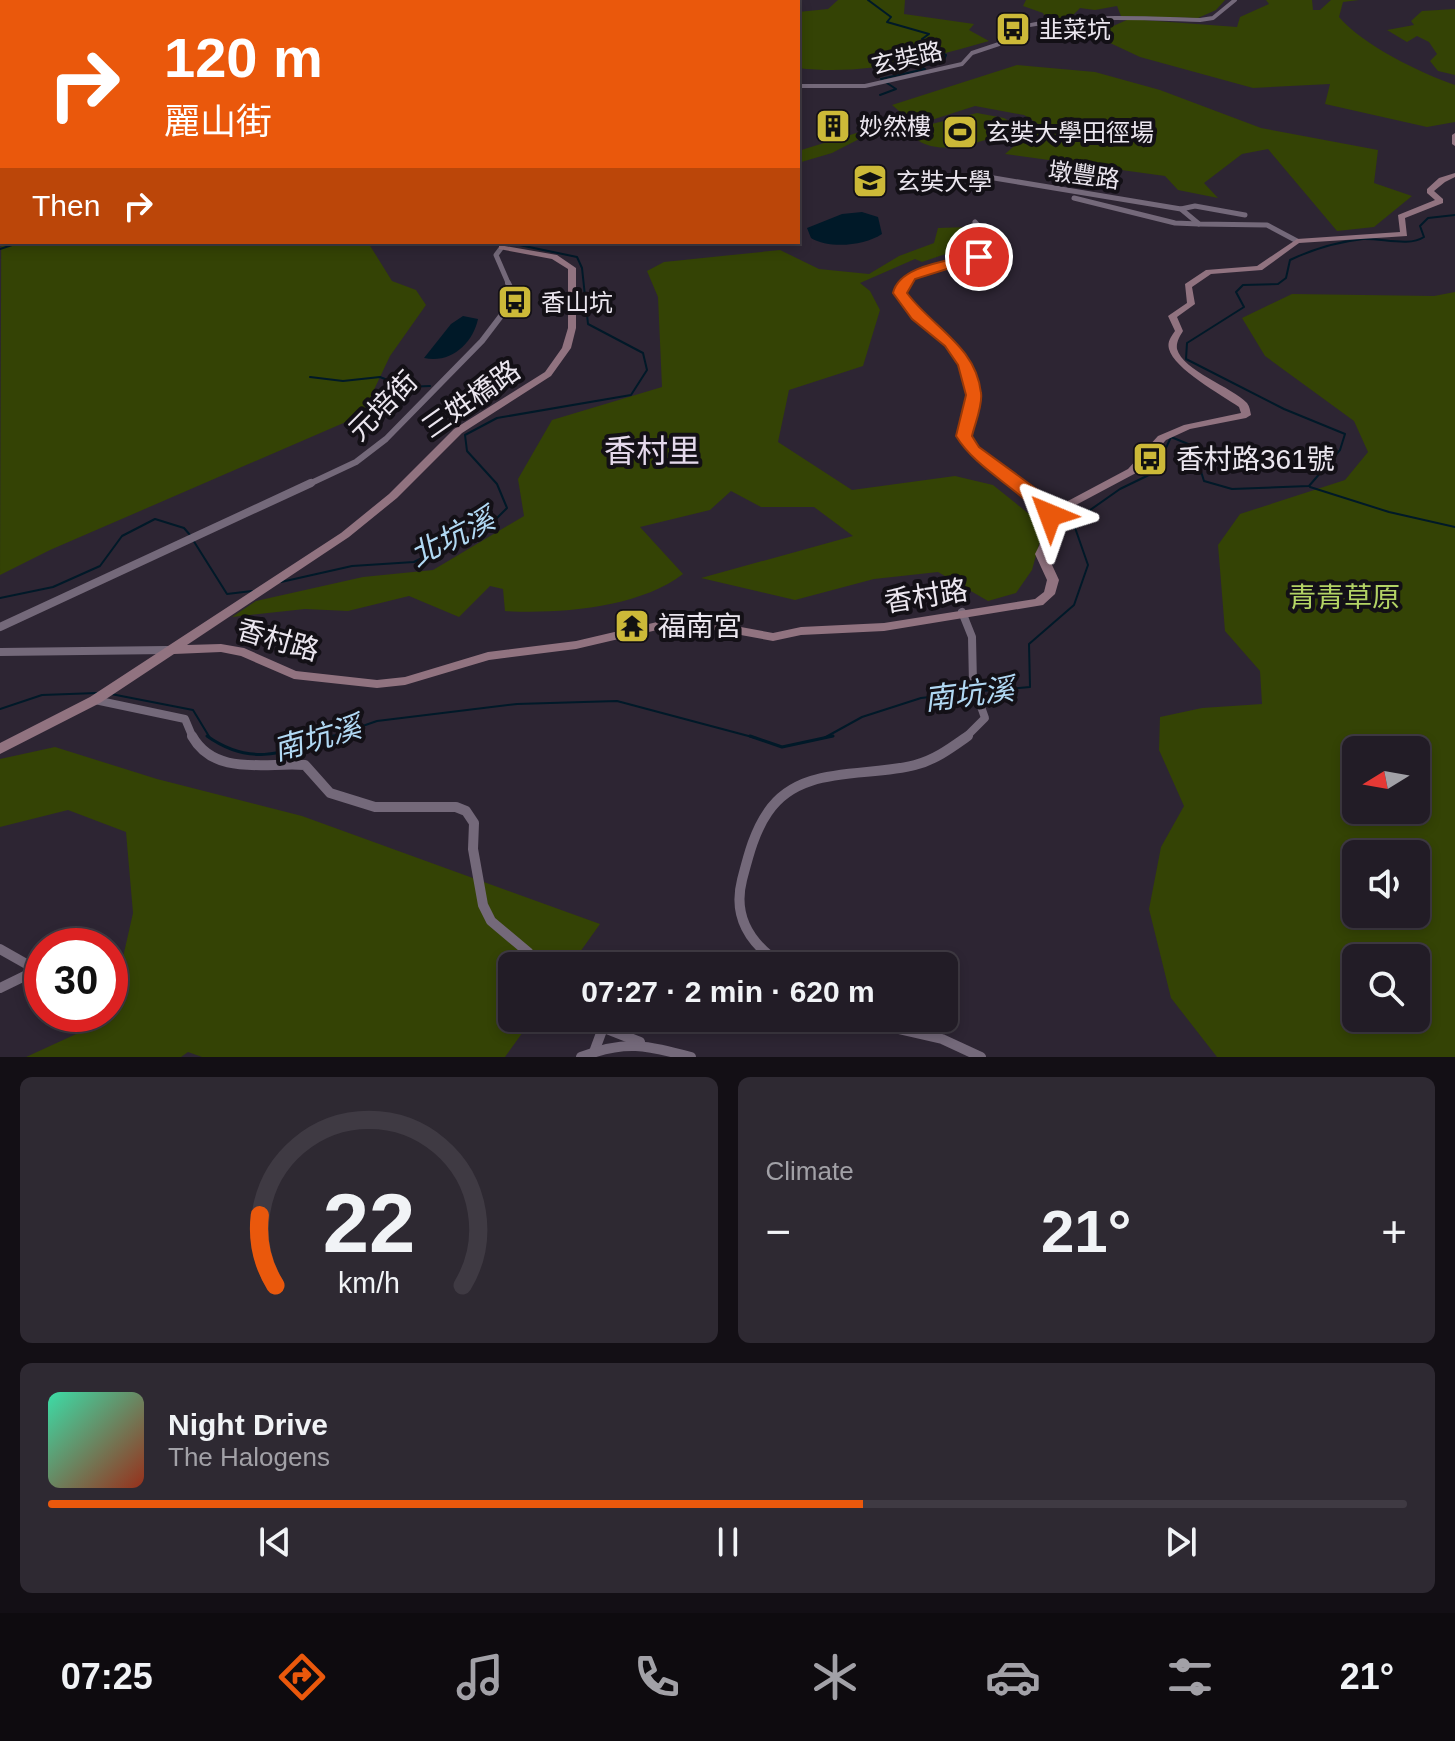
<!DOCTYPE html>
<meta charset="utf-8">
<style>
:root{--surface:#221c26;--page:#2e2932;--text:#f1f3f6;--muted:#a2a1a7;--line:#3f3a43;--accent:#ea580c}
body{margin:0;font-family:Arial,"Noto Sans TC",sans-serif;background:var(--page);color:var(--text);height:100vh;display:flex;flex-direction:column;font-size:30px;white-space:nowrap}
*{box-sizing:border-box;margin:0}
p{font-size:26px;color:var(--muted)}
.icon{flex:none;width:44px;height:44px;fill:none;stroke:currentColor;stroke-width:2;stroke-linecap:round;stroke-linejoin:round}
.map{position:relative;height:1057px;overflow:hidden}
.details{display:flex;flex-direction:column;gap:20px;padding:20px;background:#130f15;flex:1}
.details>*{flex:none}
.top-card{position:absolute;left:0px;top:0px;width:800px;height:244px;box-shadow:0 4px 12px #0003,0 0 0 2px var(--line);background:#ea580c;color:#fff;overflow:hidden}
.needle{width:52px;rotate:259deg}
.controls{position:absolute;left:1342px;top:736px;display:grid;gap:16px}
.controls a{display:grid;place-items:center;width:88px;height:88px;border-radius:12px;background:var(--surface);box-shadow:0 4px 12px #0003,0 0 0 2px var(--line);font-size:40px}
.speed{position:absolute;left:24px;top:928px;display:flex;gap:16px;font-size:40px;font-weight:700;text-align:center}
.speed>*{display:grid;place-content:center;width:104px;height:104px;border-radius:50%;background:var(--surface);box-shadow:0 4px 12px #0003,0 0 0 2px var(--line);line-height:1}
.speed .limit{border:12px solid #d22;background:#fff;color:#111}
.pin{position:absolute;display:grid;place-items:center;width:68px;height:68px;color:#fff;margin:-34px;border:4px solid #fff;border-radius:50%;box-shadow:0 2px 8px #0007}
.me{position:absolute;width:88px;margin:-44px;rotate:316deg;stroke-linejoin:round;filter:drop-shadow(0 0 6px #0008)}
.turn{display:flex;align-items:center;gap:28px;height:168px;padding:0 32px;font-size:36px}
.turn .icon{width:104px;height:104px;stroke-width:2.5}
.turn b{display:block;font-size:56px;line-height:68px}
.then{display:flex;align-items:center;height:76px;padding:0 32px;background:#0003;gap:16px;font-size:30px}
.big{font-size:60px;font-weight:800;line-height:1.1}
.details .card{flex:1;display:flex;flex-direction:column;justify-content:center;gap:12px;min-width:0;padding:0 28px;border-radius:12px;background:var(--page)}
.details .dial{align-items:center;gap:0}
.dial svg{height:208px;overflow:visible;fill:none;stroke:var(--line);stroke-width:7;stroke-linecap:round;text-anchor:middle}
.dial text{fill:var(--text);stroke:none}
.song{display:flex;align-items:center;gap:24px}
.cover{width:96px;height:96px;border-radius:12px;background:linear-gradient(135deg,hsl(160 70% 55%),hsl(10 70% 35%))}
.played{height:8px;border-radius:4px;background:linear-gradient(90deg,var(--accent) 60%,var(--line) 60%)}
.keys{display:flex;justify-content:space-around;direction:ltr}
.heat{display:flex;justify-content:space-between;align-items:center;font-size:44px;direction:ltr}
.details .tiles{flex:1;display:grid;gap:20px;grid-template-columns:1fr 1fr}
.card:last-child{grid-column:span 2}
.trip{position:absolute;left:498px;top:952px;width:460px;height:80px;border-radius:12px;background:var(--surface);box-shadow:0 4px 12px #0003,0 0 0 2px var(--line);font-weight:800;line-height:80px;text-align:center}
.tabs{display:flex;height:128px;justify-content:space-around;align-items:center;background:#0e0b0f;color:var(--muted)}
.tabs .icon{width:56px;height:56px}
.tabs .active{color:var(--accent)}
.tabs b{font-size:36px;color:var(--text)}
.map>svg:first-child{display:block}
.green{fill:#344305;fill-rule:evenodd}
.water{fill:#001928}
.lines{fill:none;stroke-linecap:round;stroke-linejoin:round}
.stream-far1{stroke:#001928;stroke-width:2}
.stream{stroke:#001928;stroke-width:3}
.street-far4{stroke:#74697a;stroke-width:4}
.street-far3{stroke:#74697a;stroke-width:5}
.street-far2{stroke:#74697a;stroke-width:6}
.street-far1{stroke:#74697a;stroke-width:8}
.street{stroke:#74697a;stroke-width:10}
.secondary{fill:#917380;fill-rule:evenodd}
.route{fill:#ea580c;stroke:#983908;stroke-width:2}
.labels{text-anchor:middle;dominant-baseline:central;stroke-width:8;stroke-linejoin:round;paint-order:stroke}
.far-poi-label{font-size:24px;fill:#ebe6ef;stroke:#131016;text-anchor:start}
.far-street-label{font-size:24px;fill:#ebe6ef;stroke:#131016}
.street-label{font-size:28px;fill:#ebe6ef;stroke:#131016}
.poi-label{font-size:28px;fill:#ebe6ef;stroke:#131016;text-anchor:start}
.park-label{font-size:28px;fill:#b3d365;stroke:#131016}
.water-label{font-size:30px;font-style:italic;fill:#b1d9f4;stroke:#131016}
.quarter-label{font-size:32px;fill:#e5d9ec;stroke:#131016}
</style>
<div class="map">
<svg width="1455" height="1057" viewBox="0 0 1455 1057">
<rect width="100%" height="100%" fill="#2d2533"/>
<!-- green -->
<g class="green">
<path d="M108,0H443L102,2Z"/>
<path d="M838,0H905L904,14L974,24L969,30L989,41C926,59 865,76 798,68V12L828,9Z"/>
<path d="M1026,0H1225L1216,10L1198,18L1121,16L1117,6L1095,10L1080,8L1073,15L1077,18L1040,22L1045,17L1043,13L1023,6Z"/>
<path d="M1266,0H1312L1313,10H1320L1331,0H1359L1343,2L1339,17C1363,45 1420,73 1455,85V122L1427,127L1325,104L1330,84L1253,88L1140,57L1093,35L1129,19L1237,27L1240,17L1269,4Z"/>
<path d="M1455,9V75L1438,71L1430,61L1437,54L1429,42L1417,36L1407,42L1387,30L1414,25L1411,21L1422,11Z"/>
<path d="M2,36V242L369,244L392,281L416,290L426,305L390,356L362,415L50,550L0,575Z"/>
<path d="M1017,65L1095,72L1160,90L1261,128L1378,150L1374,183L1412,196L1374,227L1337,231L1268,149L1242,154L1204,183L1218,198L1178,190L1165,176L1005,154L1020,141L1046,129L1024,115L975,106L916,125L892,105Z"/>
<path d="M977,113L1004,118L1021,128C988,138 938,163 910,134L915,128Z"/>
<path d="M863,131V137L832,153L798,163V151Z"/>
<path d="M968,227L975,238L969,246L922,262L915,259L860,283L870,291L880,310L863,366L789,390L778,442L852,490L955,476L993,485L1044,526L1032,570L1016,593L988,601L938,572L874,579L795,600L701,578L853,536L814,507H761L731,491L710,510L640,527L683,574C639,608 559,614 505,611L503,589L490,586L459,617L409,596L348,611L305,609L232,617L256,601L363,577L433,570L524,516L518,479L552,420L662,387L658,297L647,271L664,262L780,250L819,269L869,274L899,256L934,243L938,228Z"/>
<path d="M1455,292V1057H1217L1171,998L1149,909L1161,847L1184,806L1159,750L1160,717L1202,708L1262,704L1260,671L1225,631L1218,545L1240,514L1345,480L1368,452L1354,421L1265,356L1242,318L1292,294L1434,296ZM1356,750H1416V810H1356ZM1356,854H1416V914H1356ZM1356,958H1416V1018H1356Z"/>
<path d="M55,747L157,779L302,816L600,924L570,966H512V1018H533L505,1057H202L188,1052L181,1057H26L109,1019L133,913L126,832L68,810L0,827V759Z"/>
</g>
<!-- water -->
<g class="water">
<path d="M862,212L878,217L882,234C864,246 829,249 811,238L807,228L842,214Z"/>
<path d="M463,316L478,319C473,343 451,364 424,358L451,324Z"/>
</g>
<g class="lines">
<!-- stream-far1 -->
<g class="stream-far1">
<path d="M868,0L891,17L887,22L929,34L922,39L946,55L943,62L920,66L925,69L881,79L896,89L880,95"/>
<path d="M0,249L21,242"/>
<path d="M310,377L343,381L380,377L405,387L430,386"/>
<path d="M1310,487L1389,512L1455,527"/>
<path d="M193,540L227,594L252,591"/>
<path d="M281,582L352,566L414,562L492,523L507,508L497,484L467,451L465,435L497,418L631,395L647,370L643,353L588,324L582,268L577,257L505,242"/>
<path d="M0,598L53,587L100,566L122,536L155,519L184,528L190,535"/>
<path d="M981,691L1030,687L1029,644L1074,605L1088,565L1073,522L1120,489L1155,472L1171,437L1193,446L1204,481L1232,489L1309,486L1340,450L1345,434L1284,409L1186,359L1187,343L1244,307L1236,292L1243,285L1278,284L1286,278L1290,260C1313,249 1337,242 1363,239C1382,238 1409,247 1424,237L1420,226L1428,218L1455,215"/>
<path d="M111,694L193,710L210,738"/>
<path d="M0,709L42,695L97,693"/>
<path d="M328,738L377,721L517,704L617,701L756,738"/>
<path d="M824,738L862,717L921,698L974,692"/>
</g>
<!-- stream -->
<g class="stream">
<path d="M207,736C252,768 286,752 334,736"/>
<path d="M750,736L782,747L833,736"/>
</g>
<!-- street-far4 -->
<g class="street-far4">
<path d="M349,0L353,2"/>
<path d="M563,0L581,2"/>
<path d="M501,2L505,0"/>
<path d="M617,2L627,0"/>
<path d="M798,86H865L962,64L972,53L999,44L1001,32C1065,13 1134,18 1200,20L1213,18L1235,0"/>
</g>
<!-- street-far3 -->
<g class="street-far3">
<path d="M982,176L1181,209L1199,224L1267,225L1297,241"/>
<path d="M1074,198L1175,223L1199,224"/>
<path d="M1181,209L1195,206L1245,215"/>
<path d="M502,247L496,255L509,285"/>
<path d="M902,285L910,277L1000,251L975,222"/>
</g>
<!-- street-far2 -->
<g class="street-far2">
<path d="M904,283L900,293C908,309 921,318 935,329C972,358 976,392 964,436L972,450L1019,485"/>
<path d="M307,485L356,462L386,439L482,341L501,316L512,291L508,283"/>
</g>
<!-- street-far1 -->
<g class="street-far1">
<path d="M1016,483L1050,515L1059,516"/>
<path d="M1042,509L1050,535"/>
<path d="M962,612L972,637L973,684L985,718L965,738"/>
<path d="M0,627L311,483"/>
<path d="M0,652L168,650"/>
<path d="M95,700L185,719L193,738"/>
</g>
<!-- street -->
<g class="street">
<path d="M192,736C215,777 266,762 305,765L330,793L375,807H456L466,811L474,823L473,849L483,905L491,921L528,952L537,966"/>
<path d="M0,949L37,970"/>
<path d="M784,966C752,946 732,919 742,880C748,857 754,832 768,812C800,764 866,778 915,765C935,760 951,748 968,736"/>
<path d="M0,988L37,970"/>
<path d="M579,1018L640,1042"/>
<path d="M865,1018L872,1023L942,1039L981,1057"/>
<path d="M594,1052L604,1025"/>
<path d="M581,1057C625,1040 646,1045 691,1057"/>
</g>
<!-- secondary -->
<g class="secondary">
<path d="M741,0H747L746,2H740Z"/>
<path d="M2,29V33L0,34V30Z"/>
<path d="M1455,133V146L1452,144V135Z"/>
<path d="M1455,173V177L1445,182L1434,191L1443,199V203L1405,218L1407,236L1299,243L1262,270L1211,274L1192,287L1195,304L1177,317L1183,331C1180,336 1176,342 1177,349C1183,371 1232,387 1247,403C1250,407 1250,411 1251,415L1246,418L1190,429L1166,440L1136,473L1074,506L1064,517L1047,554L1059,580L1055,594L1043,605L884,631L801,635L773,641L697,627H670L576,649L489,660L405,685L377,688L294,679L241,656L221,652L174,654L100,703L0,754V743L90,697L341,533L389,494L454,429L545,372L562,348L568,328V269L552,259L499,249V245L557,255L576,268V328L571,348L551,376L462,433L397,498L349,537L187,645L221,644L244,648L296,671L377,680L405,677L488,652L576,641L670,619H697L773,633L801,627L884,623L1035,599L1044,592L1047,580L1035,554L1054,516L1066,502L1128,469L1158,436L1184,425L1241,413L1239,407C1222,395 1174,369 1169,349C1167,342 1171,337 1175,331L1168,316L1187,303L1185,284L1206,270L1257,266L1297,239L1400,232L1398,215L1435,200L1427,193V189L1439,178Z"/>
</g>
</g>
<!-- route -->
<path class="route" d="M974,254L985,257L915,279L907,293C932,327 976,346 981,393C983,405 975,423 972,436L979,447L1039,491L1059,515L1057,519H1044C1018,487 977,470 956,436L966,395L958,365L945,346L912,319L893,293C899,265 950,261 974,254Z"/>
<!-- icons -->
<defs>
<g id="bus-square" transform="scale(1.8)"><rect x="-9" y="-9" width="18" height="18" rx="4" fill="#ccb938" stroke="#131016"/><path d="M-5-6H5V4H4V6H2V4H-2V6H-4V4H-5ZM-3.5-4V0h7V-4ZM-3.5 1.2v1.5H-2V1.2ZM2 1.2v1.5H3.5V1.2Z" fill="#111"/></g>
<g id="building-square" transform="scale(1.8)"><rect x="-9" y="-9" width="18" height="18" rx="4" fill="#ccb938" stroke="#131016"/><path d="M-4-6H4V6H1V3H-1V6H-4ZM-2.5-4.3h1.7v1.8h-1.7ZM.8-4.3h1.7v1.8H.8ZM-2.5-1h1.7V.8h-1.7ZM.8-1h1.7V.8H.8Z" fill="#111"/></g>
<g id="stadium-square" transform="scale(1.8)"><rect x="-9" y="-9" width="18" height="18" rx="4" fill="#ccb938" stroke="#131016"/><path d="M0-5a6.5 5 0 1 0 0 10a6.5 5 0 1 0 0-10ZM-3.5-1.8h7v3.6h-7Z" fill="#111"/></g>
<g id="university-square" transform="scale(1.8)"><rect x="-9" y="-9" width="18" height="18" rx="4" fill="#ccb938" stroke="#131016"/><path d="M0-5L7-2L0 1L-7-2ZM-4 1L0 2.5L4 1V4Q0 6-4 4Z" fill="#111"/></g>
<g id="temple-square" transform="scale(1.8)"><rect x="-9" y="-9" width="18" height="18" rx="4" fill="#ccb938" stroke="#131016"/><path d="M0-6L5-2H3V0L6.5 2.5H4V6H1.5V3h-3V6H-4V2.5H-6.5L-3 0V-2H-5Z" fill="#111"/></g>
</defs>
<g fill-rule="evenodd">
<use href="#bus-square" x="1013" y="29"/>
<use href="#building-square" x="833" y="126"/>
<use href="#stadium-square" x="960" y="132"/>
<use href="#university-square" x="870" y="181"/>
<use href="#bus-square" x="515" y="302"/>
<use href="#bus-square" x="1150" y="459"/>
<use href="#temple-square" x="632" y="626"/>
</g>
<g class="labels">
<!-- far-poi labels -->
<g class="far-poi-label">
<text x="1039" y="29">韭菜坑</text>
<text x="859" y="126">妙然樓</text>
<text x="986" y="132">玄奘大學田徑場</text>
<text x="896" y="181">玄奘大學</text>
<text x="541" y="302">香山坑</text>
</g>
<!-- far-street labels -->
<g class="far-street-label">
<text transform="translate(907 58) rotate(-13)">玄奘路</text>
<text transform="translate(1084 175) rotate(8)">墩豐路</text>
</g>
<!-- street labels -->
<g class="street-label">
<text transform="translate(471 399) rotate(-35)">三姓橋路</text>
<text transform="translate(383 406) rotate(-45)">元培街</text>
<text transform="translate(926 596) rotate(-9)">香村路</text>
<text transform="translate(278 640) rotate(16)">香村路</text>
</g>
<!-- poi labels -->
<g class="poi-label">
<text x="1176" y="459">香村路361號</text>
<text x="658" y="626">福南宮</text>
</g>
<!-- park labels -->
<g class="park-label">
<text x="1344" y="597">青青草原</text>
</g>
<!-- water labels -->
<g class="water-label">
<text transform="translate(452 537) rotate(-27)">北坑溪</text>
<text transform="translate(969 694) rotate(-7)">南坑溪</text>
<text transform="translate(317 738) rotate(-16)">南坑溪</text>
</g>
<!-- quarter labels -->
<g class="quarter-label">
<text x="652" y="451">香村里</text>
</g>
</g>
</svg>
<div class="controls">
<a><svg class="needle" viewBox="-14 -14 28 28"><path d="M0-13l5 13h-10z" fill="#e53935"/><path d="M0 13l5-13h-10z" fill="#a2a1a7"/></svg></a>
<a><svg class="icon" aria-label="sound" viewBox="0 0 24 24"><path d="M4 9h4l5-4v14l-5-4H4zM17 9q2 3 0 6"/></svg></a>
<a><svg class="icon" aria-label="search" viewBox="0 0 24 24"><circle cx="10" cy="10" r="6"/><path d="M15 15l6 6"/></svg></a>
</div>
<div class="speed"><div class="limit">30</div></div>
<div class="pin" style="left:979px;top:257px;background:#d93025"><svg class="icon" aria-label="arrive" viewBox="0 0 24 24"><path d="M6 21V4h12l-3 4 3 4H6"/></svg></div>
<svg class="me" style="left:1050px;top:515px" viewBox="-20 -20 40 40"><path d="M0-17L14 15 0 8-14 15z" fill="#ea580c" stroke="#fff" stroke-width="4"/></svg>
<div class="trip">07:27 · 2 min · 620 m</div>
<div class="top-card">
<div class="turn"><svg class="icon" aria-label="right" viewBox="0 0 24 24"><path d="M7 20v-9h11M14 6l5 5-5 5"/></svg><div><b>120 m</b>麗山街</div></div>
<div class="then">Then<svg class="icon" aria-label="right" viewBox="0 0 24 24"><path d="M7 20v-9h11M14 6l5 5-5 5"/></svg></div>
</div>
</div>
<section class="details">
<div class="tiles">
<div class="card dial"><svg viewBox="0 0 100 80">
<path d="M14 69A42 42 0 1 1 86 69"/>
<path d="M14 69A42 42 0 0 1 8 42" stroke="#ea580c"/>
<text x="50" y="56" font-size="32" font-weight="700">22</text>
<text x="50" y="72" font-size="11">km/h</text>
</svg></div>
<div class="card"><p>Climate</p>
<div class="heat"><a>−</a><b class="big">21°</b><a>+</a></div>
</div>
<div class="card">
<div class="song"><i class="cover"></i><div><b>Night Drive</b><p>The Halogens</p></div></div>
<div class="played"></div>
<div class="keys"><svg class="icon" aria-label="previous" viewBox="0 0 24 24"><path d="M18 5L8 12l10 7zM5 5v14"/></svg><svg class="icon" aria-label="pause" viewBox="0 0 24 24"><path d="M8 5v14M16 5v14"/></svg><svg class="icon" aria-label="next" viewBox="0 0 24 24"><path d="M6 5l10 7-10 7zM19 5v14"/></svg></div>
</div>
</div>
</section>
<nav class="tabs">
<b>07:25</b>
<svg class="icon active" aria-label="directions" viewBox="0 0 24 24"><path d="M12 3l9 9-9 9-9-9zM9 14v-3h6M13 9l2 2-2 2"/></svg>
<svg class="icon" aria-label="music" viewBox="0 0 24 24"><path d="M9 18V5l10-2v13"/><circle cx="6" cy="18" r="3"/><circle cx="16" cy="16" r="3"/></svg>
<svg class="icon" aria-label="phone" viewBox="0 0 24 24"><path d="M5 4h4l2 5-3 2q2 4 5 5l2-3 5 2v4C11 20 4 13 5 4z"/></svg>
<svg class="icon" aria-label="climate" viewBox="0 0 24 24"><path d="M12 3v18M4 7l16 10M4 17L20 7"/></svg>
<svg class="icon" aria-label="car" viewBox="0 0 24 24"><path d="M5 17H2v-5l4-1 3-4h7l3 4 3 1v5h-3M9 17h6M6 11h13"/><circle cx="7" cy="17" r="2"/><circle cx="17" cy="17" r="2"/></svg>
<svg class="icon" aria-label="filters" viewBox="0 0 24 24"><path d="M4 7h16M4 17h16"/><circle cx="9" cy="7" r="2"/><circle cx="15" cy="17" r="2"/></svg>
<b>21°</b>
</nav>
